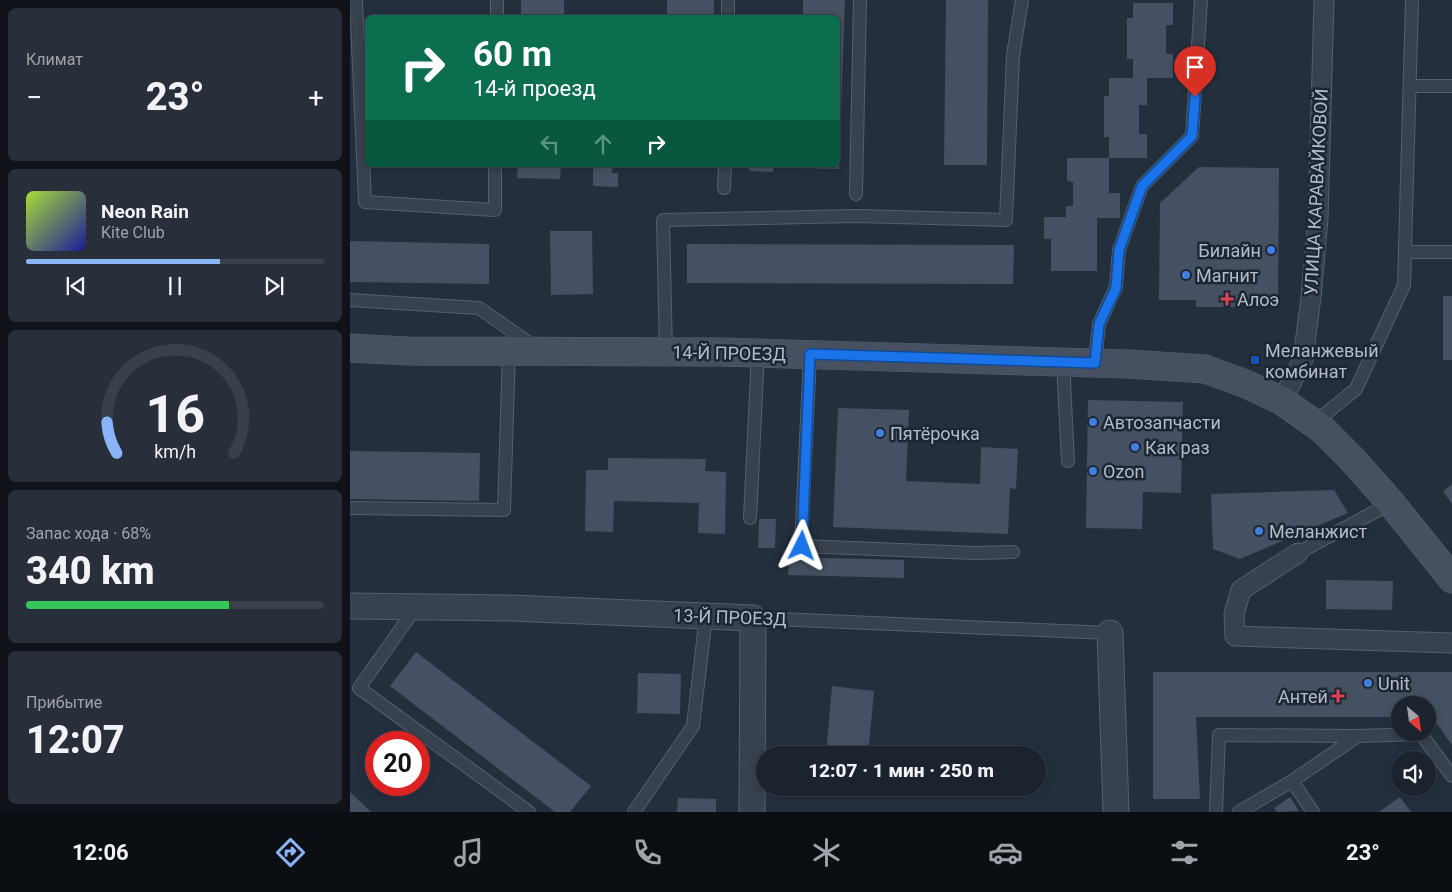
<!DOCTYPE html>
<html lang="ru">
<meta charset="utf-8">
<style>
:root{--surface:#1b232e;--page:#282f3a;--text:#f1f3f6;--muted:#a0a4aa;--line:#39404a;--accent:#8ab4f8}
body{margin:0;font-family:Roboto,sans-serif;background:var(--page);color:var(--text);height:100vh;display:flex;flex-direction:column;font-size:19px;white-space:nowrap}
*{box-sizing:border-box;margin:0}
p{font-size:16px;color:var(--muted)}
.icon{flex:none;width:28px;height:28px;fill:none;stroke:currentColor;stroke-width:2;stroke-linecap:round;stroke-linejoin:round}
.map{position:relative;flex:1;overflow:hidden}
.sheet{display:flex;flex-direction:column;gap:8px;padding:8px;background:#0f1319;width:350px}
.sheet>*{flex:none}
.guide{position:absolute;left:15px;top:15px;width:475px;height:152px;border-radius:8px;box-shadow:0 2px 8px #0003,0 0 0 1px var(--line);background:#0b6e4f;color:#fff;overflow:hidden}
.needle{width:32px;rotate:151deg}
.fabs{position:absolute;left:1041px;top:696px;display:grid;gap:10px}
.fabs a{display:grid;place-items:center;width:45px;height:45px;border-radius:50%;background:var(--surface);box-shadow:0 2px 8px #0003,0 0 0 1px var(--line);font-size:25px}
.speed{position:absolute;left:15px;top:731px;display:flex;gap:10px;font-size:25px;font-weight:700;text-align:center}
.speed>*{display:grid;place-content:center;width:65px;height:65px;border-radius:50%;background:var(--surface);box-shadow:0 2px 8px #0003,0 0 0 1px var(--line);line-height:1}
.speed .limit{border:8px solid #d22;background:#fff;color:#111}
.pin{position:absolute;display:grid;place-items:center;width:42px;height:42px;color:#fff;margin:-51px -21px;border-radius:50% 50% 50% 0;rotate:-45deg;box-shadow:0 0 5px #0007}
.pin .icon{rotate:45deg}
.me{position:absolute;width:55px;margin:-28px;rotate:3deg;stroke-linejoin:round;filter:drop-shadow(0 0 4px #0008)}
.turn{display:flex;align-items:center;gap:18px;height:105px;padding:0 25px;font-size:22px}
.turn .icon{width:65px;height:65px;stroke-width:2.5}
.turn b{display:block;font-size:35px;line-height:42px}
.lanes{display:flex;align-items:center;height:48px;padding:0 25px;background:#0003;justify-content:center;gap:25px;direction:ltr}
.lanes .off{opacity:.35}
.big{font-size:38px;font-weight:800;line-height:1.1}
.sheet .widget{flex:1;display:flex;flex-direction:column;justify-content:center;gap:8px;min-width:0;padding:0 18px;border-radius:8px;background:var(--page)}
.sheet .dial{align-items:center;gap:0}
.dial svg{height:130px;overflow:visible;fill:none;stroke:var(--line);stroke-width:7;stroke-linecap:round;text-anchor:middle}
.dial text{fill:var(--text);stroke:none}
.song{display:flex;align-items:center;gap:15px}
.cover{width:60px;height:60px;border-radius:8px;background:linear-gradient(135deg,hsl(80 70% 55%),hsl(240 70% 35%))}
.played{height:5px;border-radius:2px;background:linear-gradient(90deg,var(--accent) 65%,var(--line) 65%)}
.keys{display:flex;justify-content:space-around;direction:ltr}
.heat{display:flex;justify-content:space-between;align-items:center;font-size:28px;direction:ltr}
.charge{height:8px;border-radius:4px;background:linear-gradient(90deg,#34c759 68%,var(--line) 0)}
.trip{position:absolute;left:406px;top:746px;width:290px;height:50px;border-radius:25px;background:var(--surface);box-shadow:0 2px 8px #0003,0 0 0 1px var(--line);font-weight:800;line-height:50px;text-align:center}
.dock{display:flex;height:80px;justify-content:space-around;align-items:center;background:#0b0e12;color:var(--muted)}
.dock .icon{width:35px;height:35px}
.dock .current{color:var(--accent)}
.dock b{font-size:22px;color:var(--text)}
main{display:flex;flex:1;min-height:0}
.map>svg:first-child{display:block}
.building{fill:#455162}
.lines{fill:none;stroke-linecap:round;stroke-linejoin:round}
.service-casing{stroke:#565f6c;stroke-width:14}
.pedestrian-casing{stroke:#565f6c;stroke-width:21}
.minor-casing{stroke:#565f6c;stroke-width:27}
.secondary-casing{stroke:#565f6c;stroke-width:29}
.service{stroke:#38414e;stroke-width:12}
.pedestrian{stroke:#38414e;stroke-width:19}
.minor{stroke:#38414e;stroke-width:25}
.secondary{stroke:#465061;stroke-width:28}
.route-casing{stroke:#114b97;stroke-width:12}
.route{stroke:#1a73e8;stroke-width:9}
.shop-dot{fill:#3f7fe0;stroke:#1d2633;stroke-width:2}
.health-dot{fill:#e0444e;stroke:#1d2633;stroke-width:2}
.transit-dot{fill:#1a4fb4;stroke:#1d2633;stroke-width:2}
.labels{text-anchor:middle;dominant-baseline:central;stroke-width:5;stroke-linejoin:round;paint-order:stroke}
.street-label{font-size:18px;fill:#b4bcc9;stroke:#1d2633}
.poi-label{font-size:18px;fill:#b4bcc9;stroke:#1d2633;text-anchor:start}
</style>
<main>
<section class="sheet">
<div class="widget"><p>Климат</p>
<div class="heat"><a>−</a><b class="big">23°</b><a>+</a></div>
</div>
<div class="widget">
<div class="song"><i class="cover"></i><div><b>Neon Rain</b><p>Kite Club</p></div></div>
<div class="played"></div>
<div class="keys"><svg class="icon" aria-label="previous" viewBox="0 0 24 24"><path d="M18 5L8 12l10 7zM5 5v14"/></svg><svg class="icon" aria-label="pause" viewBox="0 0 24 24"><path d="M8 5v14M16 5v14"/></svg><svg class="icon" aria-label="next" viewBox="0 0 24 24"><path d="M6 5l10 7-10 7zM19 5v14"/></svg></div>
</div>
<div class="widget dial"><svg viewBox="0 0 100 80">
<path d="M14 69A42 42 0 1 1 86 69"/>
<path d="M14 69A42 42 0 0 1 8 50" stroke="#8ab4f8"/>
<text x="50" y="56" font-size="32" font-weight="700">16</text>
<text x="50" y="72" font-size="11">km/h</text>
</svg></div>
<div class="widget"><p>Запас хода · 68%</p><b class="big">340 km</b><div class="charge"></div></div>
<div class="widget"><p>Прибытие</p><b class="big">12:07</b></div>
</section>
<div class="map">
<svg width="1102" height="812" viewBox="0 0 1102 812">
<rect width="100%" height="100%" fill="#242f3e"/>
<!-- building -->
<g class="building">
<rect x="171" y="0" width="43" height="18"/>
<rect x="317" y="0" width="47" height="18"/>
<path d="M453,0H495L489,169L448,168V165H488V18H453Z"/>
<path d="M596,0H638L637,165H594Z"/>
<path d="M783,3H823V25H816V54H823V78H797V105H789V134H797V158H759V137H754V96H759V78H783V59H777V18H783Z"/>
<path d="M717,158H759V193H770V218H747V271H701V239H694V217H716V206H723V182L717,181Z"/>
<path d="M168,165H211L210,179L167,178Z"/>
<path d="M243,165H263L262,173H268V187L243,186Z"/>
<path d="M399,165H423V172L399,171Z"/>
<path d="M849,167L929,168L928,301L887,300V307H846V300H809L810,203Z"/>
<path d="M200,231H242L243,294L201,295Z"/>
<path d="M0,241L139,244V284L0,282Z"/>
<path d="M337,244L664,245L663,284L337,283Z"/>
<rect x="1093" y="296" width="9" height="64"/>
<path d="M738,400L833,402L831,493L793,492L792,529L736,528Z"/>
<path d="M488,408L559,410L556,481L630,484L631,447L668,449L666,489L660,488L658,534L483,527Z"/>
<path d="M0,451L130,453L129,501L0,499Z"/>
<path d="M258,458L356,459L355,471L376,472L375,534L348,533L349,503L264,501L263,532L235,531L236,470H258Z"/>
<path d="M1102,484V504L1093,491Z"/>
<path d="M984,490L998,513L890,559L863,549L861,494Z"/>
<path d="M409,519H426L425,548H408Z"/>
<path d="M439,557L554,560V578L438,575Z"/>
<path d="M976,580L1043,581L1042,610L976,609Z"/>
<path d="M66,652L241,786L220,812H205L40,686Z"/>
<path d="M803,672H1102V745L1082,717H1078V705H1050V717H846L850,799H803Z"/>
<path d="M288,673L331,674L330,714L287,713Z"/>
<path d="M482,686L524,691L518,755H476Z"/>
<path d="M0,792L21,812H0Z"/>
<path d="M940,797L949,811L927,812L924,808Z"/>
<path d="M1050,797L1061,812H1029Z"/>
<path d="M328,798L366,799V812H327Z"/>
</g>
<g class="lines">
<!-- service casing -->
<g class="service-casing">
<g id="service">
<path d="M6,0L15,202L145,210V165"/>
<path d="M147,18V0"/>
<path d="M378,18V0"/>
<path d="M1060,86H1102"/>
<path d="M374,188L375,165"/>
<path d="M506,194L510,0"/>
<path d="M1055,252H1102"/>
<path d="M0,300L129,308L185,347"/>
<path d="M316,352L313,220L506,216L656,220L663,55L672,0"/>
<path d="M460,355L451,546L625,553L663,552"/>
<path d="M713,362L718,461"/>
<path d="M745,363L749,324L766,287L769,250L792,186L842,136L851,0"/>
<path d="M964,423L1006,389L1054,285L1062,0"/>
<path d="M0,508L154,510L159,351"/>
<path d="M400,518L408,353"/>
<path d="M948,553L1041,503"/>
<path d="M67,606L9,688L179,812"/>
<path d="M403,618L760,633"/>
<path d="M284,812L343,726L356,616"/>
<path d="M866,812L869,735L1008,736L1071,734L1102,776"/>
<path d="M889,812L942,781"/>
<path d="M963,812L942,781L1008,736"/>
</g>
</g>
<!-- pedestrian casing -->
<g class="pedestrian-casing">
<g id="pedestrian">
<path d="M932,401L953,359L961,297L968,219L974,0"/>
<path d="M948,553L891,590L884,614L885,636L1102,643"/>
</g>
</g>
<!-- minor casing -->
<g class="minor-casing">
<g id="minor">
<path d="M0,606L160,608L403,618L402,812"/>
<path d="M760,633L766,812"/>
</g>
</g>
<!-- secondary casing -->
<g class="secondary-casing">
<path id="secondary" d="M0,348L57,351L371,352L778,364L855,369L896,384L932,401L972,429L1001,458L1041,503L1102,579"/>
</g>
<!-- service -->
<use href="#service" class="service"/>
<!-- pedestrian -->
<use href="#pedestrian" class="pedestrian"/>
<!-- minor -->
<use href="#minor" class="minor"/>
<!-- secondary -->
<use href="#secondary" class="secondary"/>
</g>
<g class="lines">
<!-- route casing -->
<g class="route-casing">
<path id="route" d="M452,546L460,354L745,363L749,324L766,288L769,250L792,186L842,136L845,97"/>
</g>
<!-- route -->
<use href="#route" class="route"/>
</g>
<!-- markers -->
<g class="shop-dot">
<circle cx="921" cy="250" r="5"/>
<circle cx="836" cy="275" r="5"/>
<circle cx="743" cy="422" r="5"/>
<circle cx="530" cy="433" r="5"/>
<circle cx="785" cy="447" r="5"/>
<circle cx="743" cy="471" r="5"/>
<circle cx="909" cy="531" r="5"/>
<circle cx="1018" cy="683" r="5"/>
</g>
<g class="health-dot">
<path d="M874.5 291.5h5v5h5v5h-5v5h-5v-5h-5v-5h5z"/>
<path d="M985.5 688.5h5v5h5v5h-5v5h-5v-5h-5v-5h5z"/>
</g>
<rect class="transit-dot" x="900" y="355" width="10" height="10" rx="2.5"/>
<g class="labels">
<!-- street labels -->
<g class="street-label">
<text transform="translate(966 192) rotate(-87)">УЛИЦА КАРАВАЙКОВОЙ</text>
<text transform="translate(379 353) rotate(1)">14-Й ПРОЕЗД</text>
<text transform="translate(380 617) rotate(2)">13-Й ПРОЕЗД</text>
</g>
<!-- poi labels -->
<g class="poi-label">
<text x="911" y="250" text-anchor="end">Билайн</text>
<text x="846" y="275">Магнит</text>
<text x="887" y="299">Алоэ</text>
<text x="915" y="350">Меланжевый<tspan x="915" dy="21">комбинат</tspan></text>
<text x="753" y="422">Автозапчасти</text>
<text x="540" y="433">Пятёрочка</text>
<text x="795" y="447">Как раз</text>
<text x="753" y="471">Ozon</text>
<text x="919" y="531">Меланжист</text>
<text x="1028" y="683">Unit</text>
<text x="978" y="696" text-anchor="end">Антей</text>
</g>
</g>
</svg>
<div class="fabs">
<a><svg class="needle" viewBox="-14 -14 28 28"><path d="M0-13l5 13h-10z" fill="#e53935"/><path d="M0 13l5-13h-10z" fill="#a0a4aa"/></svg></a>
<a><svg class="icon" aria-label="sound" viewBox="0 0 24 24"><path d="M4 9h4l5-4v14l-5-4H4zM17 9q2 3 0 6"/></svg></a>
</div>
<div class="speed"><div class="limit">20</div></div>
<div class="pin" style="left:845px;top:97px;background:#d93025"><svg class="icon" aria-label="arrive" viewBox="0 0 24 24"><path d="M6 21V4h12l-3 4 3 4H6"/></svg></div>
<svg class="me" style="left:452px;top:546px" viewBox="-20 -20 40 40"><path d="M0-17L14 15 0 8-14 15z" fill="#1a73e8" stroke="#fff" stroke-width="4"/></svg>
<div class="trip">12:07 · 1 мин · 250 m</div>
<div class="guide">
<div class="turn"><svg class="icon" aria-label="right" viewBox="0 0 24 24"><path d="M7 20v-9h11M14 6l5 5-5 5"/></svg><div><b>60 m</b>14-й проезд</div></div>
<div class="lanes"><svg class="icon off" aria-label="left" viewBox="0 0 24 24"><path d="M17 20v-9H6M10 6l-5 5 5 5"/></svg><svg class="icon off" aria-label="ahead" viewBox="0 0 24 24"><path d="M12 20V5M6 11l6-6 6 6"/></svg><svg class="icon" aria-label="right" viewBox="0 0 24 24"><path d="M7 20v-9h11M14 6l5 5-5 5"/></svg></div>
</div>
</div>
</main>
<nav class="dock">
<b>12:06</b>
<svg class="icon current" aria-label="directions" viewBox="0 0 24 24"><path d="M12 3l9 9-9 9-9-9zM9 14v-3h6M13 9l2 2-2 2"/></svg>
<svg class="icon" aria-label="music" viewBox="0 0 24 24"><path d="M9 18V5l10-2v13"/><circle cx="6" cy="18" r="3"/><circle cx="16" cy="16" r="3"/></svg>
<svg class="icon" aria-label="phone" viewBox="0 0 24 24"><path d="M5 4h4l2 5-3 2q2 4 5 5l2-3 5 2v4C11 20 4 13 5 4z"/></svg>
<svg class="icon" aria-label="climate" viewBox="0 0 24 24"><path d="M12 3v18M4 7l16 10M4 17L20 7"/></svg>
<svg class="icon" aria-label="car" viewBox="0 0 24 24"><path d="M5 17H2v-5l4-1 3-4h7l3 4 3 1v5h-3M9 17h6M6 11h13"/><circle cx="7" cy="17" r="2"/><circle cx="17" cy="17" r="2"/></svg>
<svg class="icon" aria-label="filters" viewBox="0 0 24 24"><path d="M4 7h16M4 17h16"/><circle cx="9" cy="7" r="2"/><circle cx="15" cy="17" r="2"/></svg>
<b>23°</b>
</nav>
